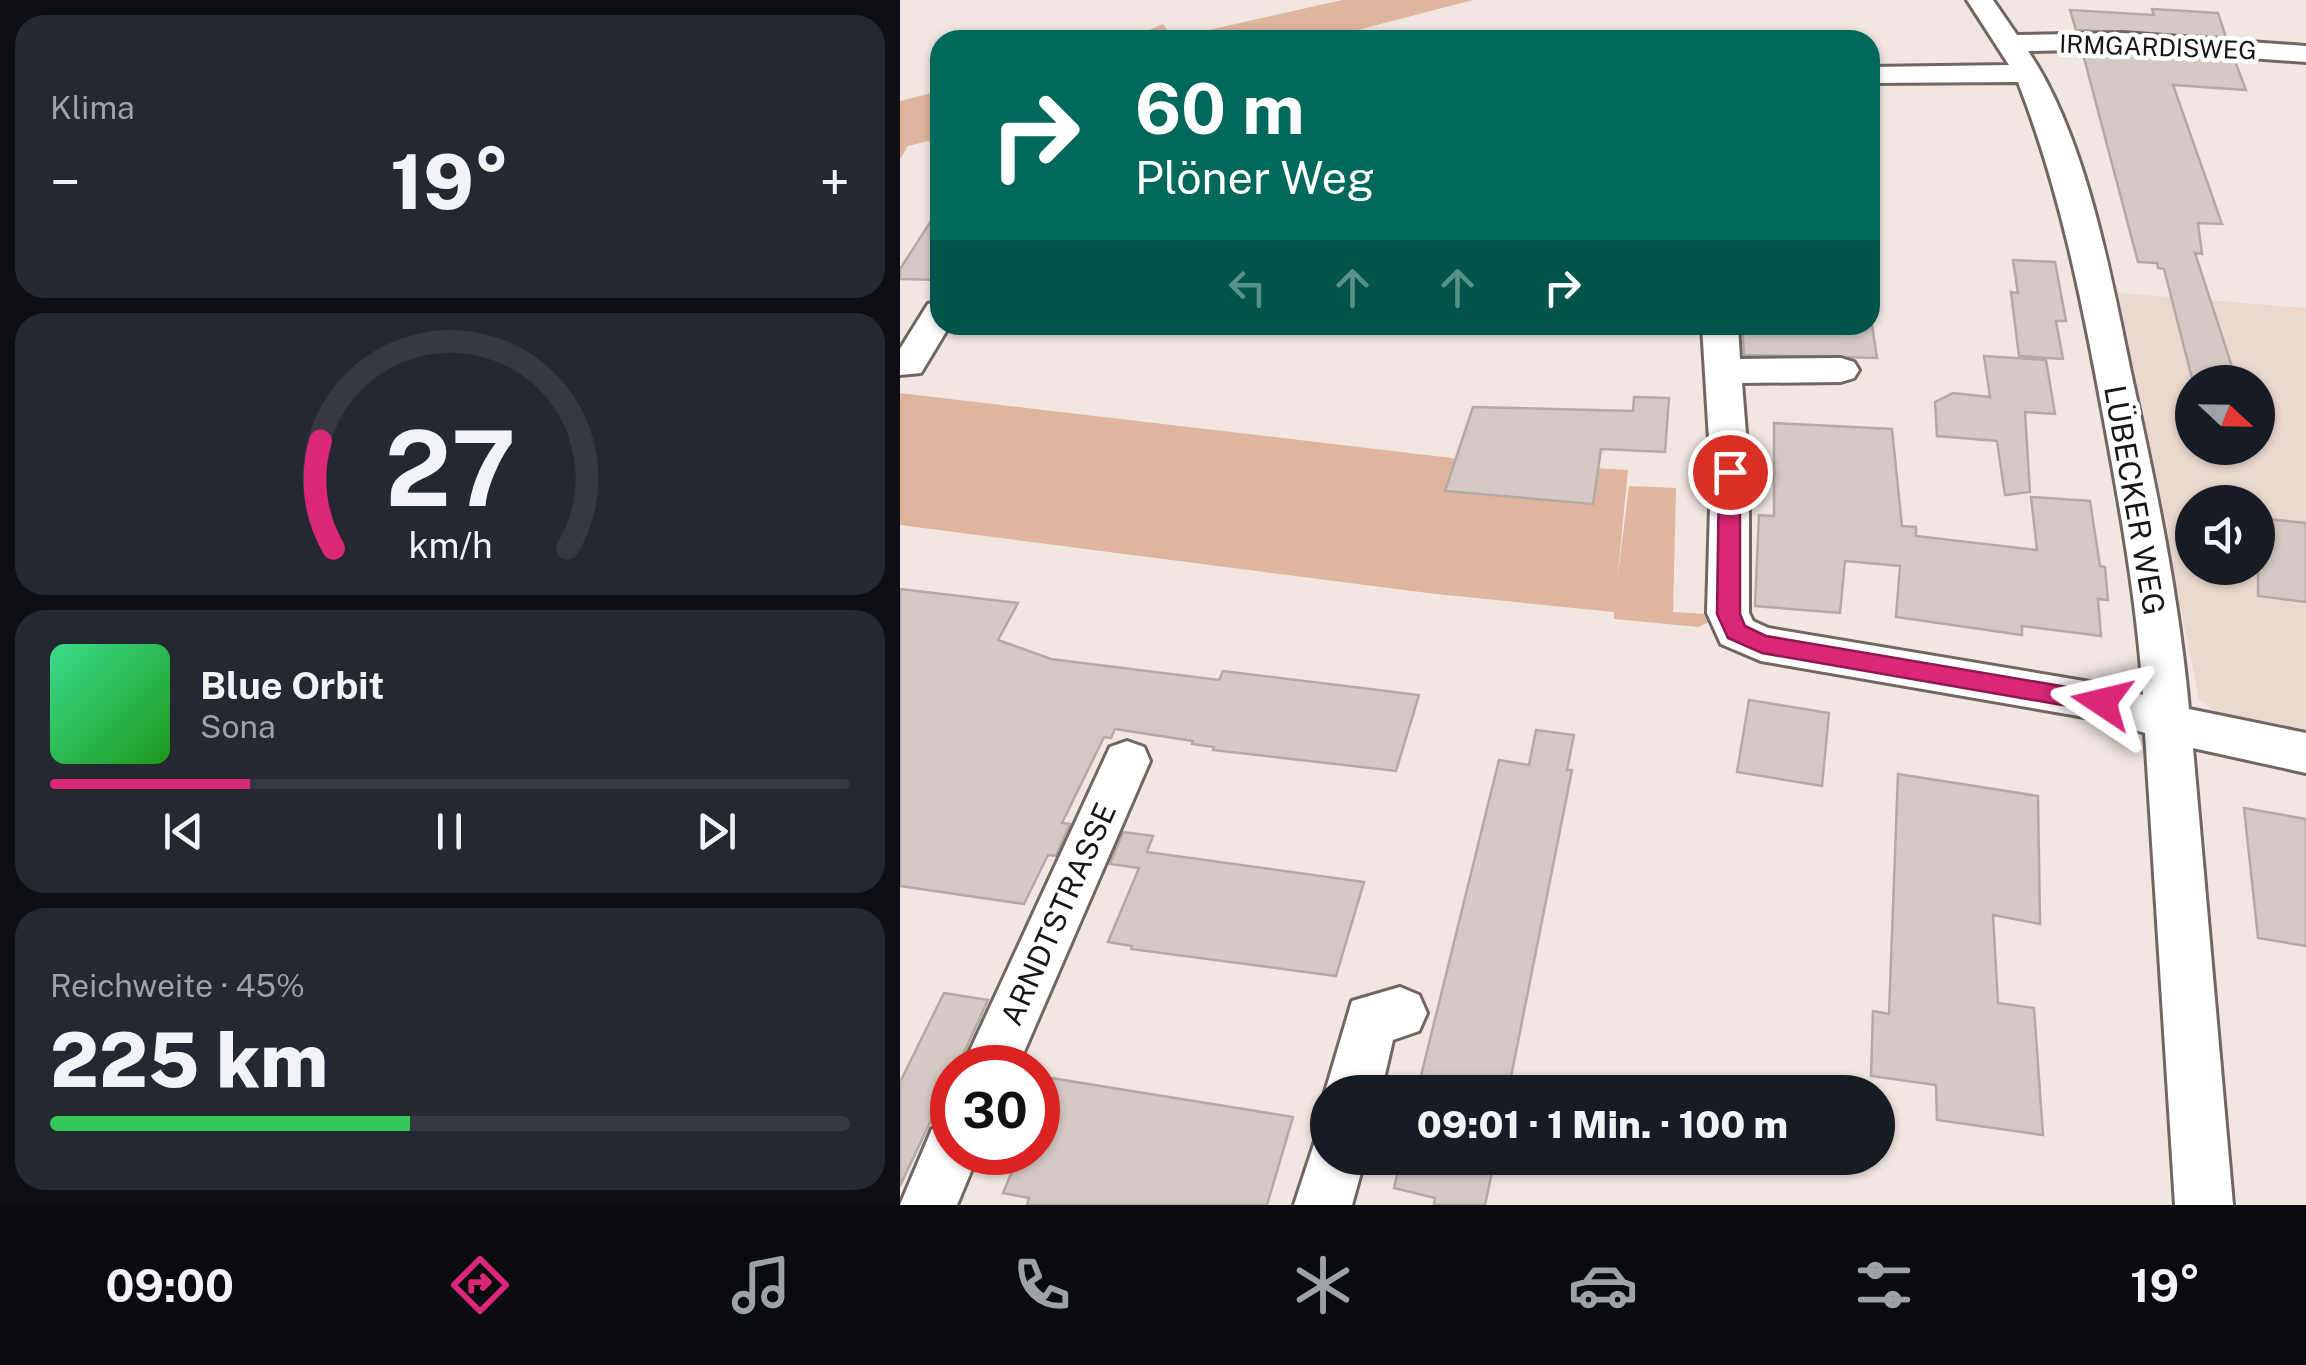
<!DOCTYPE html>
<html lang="de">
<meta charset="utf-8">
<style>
:root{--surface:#171b24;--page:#242831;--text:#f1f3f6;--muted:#9ea1a6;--line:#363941;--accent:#db2777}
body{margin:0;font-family:"Public Sans",sans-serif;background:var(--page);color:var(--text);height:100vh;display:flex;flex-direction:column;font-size:38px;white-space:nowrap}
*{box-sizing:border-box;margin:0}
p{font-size:32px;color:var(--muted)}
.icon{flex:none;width:55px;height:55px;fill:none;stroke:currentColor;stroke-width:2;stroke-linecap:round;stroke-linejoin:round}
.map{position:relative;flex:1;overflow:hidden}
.sheet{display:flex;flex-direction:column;gap:15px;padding:15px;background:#0d0f14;width:900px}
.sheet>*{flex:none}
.top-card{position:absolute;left:30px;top:30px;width:950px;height:305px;border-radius:30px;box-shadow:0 2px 8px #0004;background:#00695c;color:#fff;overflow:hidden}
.needle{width:65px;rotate:112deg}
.fabs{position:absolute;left:1275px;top:365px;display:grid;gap:20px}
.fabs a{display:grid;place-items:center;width:100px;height:100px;border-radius:50%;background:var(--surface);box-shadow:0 2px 8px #0004;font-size:50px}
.speed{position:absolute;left:30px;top:1045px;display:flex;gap:20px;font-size:50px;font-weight:700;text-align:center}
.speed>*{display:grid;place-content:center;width:130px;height:130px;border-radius:50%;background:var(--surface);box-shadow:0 2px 8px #0004;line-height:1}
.speed .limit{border:15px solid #d22;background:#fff;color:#111}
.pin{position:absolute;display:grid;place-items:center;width:85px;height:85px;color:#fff;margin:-42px;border:5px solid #fff;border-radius:50%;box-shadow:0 2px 10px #0007}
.me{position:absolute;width:110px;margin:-55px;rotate:280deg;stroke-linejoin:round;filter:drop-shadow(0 0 8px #0008)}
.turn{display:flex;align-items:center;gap:35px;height:210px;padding:0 40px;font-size:45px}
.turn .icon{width:130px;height:130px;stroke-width:2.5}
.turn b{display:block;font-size:70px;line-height:85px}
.lanes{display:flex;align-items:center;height:95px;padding:0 40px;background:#0003;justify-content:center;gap:50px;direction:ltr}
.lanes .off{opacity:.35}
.big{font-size:75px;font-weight:800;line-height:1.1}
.sheet .card{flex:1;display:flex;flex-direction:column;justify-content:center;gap:15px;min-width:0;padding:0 35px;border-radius:30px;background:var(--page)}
.sheet .dial{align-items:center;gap:0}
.dial svg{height:260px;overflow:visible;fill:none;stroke:var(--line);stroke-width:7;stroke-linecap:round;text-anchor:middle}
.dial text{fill:var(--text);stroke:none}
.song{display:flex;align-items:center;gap:30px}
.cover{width:120px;height:120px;border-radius:15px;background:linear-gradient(135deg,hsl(150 70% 55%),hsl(120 70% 35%))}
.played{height:10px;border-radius:5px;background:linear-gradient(90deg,var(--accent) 25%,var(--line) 25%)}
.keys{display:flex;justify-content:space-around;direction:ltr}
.heat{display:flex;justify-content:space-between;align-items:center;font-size:55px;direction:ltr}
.charge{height:15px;border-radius:8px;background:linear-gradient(90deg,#34c759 45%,var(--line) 0)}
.trip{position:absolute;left:410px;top:1075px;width:585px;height:100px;border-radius:50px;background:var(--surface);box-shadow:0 2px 8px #0004;font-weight:800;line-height:100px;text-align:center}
.dock{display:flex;height:160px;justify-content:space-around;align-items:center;background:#090b0e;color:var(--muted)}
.dock .icon{width:70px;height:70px}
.dock .selected{color:var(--accent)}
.dock b{font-size:45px;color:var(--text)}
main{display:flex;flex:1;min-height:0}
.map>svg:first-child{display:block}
.built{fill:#ebd9cf;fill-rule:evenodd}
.green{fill:#dfb59e}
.building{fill:#d4c9c3;stroke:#b4a9a4;stroke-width:2.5}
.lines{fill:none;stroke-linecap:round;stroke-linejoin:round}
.minor-casing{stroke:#716762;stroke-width:6}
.minor{fill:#fff;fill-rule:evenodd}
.route{fill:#db2777;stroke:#8e194d;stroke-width:2.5}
.labels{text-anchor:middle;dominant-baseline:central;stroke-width:9;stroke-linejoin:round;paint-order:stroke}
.far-street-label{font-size:25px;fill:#191513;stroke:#fff}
.street-label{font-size:30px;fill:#191513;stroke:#fff}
</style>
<main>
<section class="sheet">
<div class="card"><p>Klima</p>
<div class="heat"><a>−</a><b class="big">19°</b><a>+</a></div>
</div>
<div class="card dial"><svg viewBox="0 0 100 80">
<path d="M14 69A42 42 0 1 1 86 69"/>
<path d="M14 69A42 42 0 0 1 10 36" stroke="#db2777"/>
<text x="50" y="56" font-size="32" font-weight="700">27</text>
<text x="50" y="72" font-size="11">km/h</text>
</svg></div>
<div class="card">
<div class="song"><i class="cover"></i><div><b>Blue Orbit</b><p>Sona</p></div></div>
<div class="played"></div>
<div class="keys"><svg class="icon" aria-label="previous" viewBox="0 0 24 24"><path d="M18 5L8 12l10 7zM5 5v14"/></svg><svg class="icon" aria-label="pause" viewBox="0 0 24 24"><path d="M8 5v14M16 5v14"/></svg><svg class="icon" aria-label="next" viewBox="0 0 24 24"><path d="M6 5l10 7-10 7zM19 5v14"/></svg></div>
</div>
<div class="card"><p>Reichweite · 45%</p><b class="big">225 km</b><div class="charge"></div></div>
</section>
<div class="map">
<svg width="1406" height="1205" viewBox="0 0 1406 1205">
<rect width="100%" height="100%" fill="#f1e6e0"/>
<!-- built -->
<path class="built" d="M1217,293L1406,308V744L1326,721L1299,699ZM1292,382H1358V448H1292ZM1292,502H1358V568H1292Z"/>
<!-- green -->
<g class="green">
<path d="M442,0H573L419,40H226L263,24L273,38Z"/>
<path d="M40,91V138L8,146L0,159V101Z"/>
<path d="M0,393L577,461L728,470L717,582L729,486L776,488L773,612L807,614L809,622L798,627L714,619V612L536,594L0,525Z"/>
</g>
<!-- building -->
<g class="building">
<path d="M1252,9L1318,13L1326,37L1176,30L1170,10L1254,15Z"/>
<path d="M1222,53L1335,61L1346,90L1273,85L1322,224L1298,223L1302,254L1295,253L1337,382H1293L1264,269L1258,268L1257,263L1238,262L1183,54Z"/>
<path d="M40,207V280L0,279V269Z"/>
<path d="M1113,260L1155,262L1166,321H1156L1163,359L1119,356L1111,292L1118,293Z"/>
<path d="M842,325H972L977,358L844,355Z"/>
<path d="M1084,356L1146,360L1155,414L1125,412L1130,492L1105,495L1097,441L1037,436L1035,402L1053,393L1090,397Z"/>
<path d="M734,397L769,398L765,452L701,449L693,504L545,491L573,407L733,411Z"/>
<path d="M874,423L992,429L1002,526L1016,527V536L1137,550L1131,497L1190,501L1200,566L1205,567L1208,600L1198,599L1201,636L1122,626V635L996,617L1000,566L945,561L940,613L855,606L859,515L874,516Z"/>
<path d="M1358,518L1406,523V602L1358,596Z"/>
<path d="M0,589L118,603L98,640L151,659L319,680L323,671L519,695L496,771L313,750L314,747L292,744L293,741L215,729L211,738L204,737L162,823L170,824L156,856L148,855L124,904L0,886Z"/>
<path d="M849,700L929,713L922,786L837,772Z"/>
<path d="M636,730L674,735L667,770H672L608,1092H517L599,760L629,765Z"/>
<path d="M998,774L1138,796L1140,924L1093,915L1098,1003L1134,1008L1143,1135L1037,1120L1036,1085L971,1076L973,1011L989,1014Z"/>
<path d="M1344,808L1406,819V946L1358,938Z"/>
<path d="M223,832L253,836L247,852L464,882L436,976L231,949L232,946L208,942L239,868L210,864Z"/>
<path d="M44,993L88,1000L57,1068H52V1076L0,1186V1082Z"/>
<path d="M151,1078L393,1117L367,1205H127L129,1198L103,1193L120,1152H138V1110Z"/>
<path d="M501,1158H595L585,1205H534L535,1198L494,1188Z"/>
</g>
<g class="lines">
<!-- minor casing -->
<g class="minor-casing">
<g id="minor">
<path d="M1067,0H1093L1117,35L1222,33L1406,46V62L1222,49L1128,51C1186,136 1211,276 1232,377C1256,486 1279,597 1289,709L1406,733V773L1293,748L1333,1205H1275L1245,733L1202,720L861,661L821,644L807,613L811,472L802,325H838L840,359L941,358L954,362L959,370L954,378L941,382L842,383L849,472V613L853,621L868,628L1202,684L1243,695C1237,602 1220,507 1203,415C1182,301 1160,190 1118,82L970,83V67L1109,65Z"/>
<path d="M40,301V325H50L21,373L0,375V349L28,304Z"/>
<path d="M227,741L244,747L250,761L117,1068H62L210,747Z"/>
<path d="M500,987L519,995L527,1013L519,1031L493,1040L481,1092H428V1098L425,1092L452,1001Z"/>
<path d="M52,1120V1152H79L57,1205H0L32,1129Z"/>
<path d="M428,1133V1158H465L452,1205H394L416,1138Z"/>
</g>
</g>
<!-- minor -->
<use href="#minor" class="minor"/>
</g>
<!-- route -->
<path class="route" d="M830,464L840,472V614L845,626L866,636L1202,693L1211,696L1214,702L1211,709L1202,712L862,653L828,638L817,614L819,472Z"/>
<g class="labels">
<!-- far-street labels -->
<g class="far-street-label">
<text transform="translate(1258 47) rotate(2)">IRMGARDISWEG</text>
</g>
<!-- street labels -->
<g class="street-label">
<text transform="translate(1235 500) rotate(80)">LÜBECKER WEG</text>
<text transform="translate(158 914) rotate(-66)">ARNDTSTRASSE</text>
</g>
</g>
</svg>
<div class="fabs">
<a><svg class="needle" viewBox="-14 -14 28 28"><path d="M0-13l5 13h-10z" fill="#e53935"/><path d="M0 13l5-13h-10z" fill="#9ea1a6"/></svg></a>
<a><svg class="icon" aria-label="sound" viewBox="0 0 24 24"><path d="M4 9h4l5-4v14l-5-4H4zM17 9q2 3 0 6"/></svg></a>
</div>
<div class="speed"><div class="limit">30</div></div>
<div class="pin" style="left:830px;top:472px;background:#d93025"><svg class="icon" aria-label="arrive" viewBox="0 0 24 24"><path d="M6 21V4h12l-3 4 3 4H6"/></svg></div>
<svg class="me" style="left:1202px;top:702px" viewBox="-20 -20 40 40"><path d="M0-17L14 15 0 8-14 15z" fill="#db2777" stroke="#fff" stroke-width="4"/></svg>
<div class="trip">09:01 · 1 Min. · 100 m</div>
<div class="top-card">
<div class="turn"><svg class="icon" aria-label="right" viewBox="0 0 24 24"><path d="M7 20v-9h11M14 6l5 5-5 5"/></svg><div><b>60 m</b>Plöner Weg</div></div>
<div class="lanes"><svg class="icon off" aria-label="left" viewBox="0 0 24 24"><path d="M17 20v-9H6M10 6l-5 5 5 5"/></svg><svg class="icon off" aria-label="ahead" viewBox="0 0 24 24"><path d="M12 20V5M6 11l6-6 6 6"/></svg><svg class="icon off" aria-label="ahead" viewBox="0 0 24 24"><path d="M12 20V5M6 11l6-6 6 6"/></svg><svg class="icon" aria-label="right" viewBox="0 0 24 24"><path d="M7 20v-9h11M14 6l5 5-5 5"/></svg></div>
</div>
</div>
</main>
<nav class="dock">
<b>09:00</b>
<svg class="icon selected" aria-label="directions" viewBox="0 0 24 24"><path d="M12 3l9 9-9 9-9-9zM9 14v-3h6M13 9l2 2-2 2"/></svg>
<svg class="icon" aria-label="music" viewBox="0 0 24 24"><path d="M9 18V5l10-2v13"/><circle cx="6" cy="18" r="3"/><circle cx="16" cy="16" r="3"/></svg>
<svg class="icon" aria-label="phone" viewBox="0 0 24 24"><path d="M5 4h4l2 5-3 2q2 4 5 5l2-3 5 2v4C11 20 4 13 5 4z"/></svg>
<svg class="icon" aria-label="climate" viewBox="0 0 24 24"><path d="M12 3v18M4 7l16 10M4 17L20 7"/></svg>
<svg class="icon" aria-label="car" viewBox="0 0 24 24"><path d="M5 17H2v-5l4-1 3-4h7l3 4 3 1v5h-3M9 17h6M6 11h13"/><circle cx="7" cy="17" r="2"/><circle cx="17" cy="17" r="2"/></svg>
<svg class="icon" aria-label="filters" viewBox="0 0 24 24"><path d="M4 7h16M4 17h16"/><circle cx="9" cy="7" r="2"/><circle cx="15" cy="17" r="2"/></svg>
<b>19°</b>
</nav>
